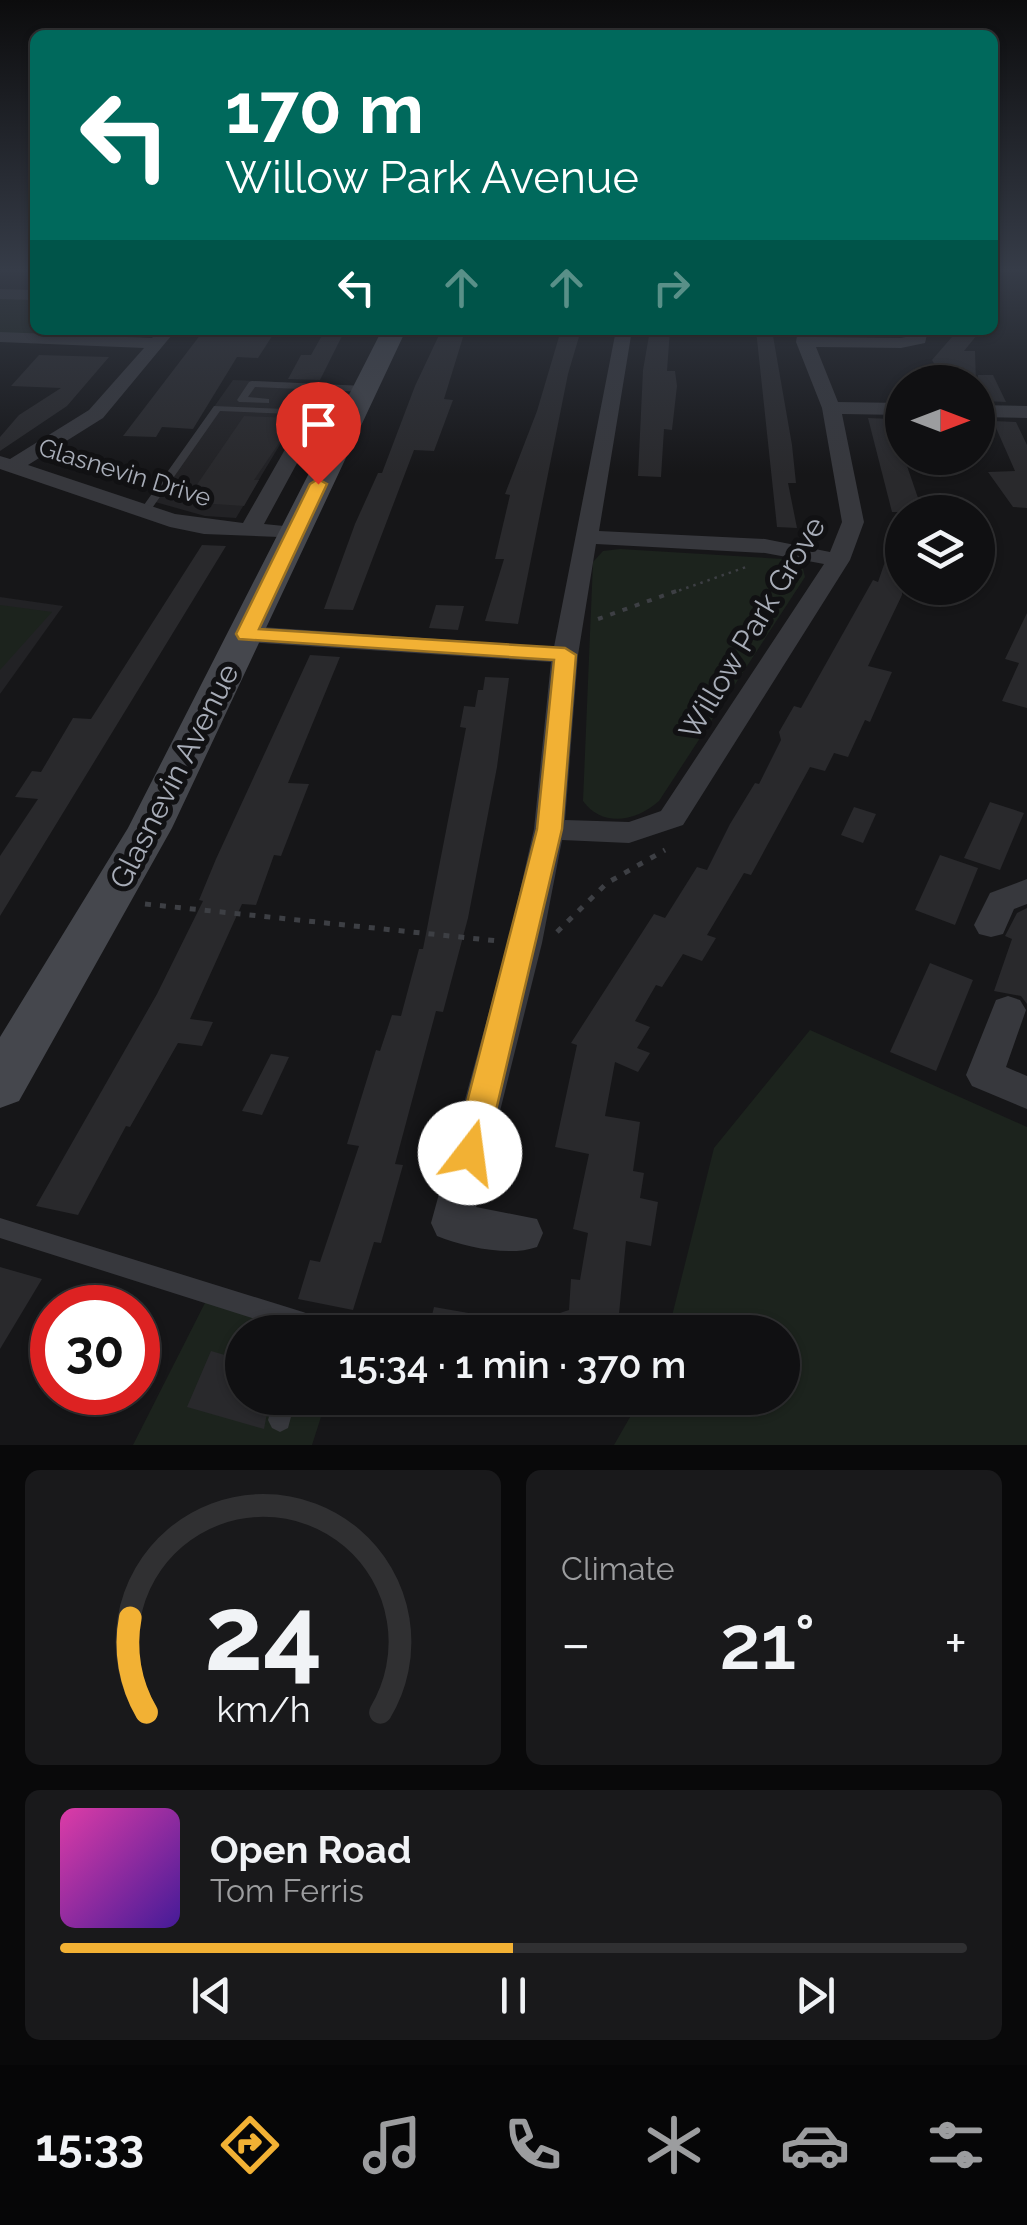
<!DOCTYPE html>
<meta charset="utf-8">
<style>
:root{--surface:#101012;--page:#19191b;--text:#f1f3f6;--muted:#9c9d9f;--line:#303032;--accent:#f2b134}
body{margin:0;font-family:Raleway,sans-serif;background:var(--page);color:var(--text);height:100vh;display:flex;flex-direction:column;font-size:38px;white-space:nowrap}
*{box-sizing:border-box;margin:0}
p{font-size:32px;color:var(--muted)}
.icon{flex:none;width:55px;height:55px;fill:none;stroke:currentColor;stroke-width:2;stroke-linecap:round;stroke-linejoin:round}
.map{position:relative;height:1445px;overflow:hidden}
.details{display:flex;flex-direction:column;gap:25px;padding:25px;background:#09090a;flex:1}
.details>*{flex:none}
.guide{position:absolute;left:30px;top:30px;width:968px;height:305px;border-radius:15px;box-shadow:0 2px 8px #0004,0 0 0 2px var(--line);background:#00695c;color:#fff;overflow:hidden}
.needle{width:65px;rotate:90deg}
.tools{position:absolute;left:885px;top:365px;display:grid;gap:20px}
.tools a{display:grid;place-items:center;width:110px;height:110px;border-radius:50%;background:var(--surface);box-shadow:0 2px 8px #0004,0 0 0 2px var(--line);font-size:50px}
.speed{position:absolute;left:30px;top:1285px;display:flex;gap:20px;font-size:50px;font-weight:700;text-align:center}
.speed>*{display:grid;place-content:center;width:130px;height:130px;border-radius:50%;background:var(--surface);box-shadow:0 2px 8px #0004,0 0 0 2px var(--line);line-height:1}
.speed .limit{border:15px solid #d22;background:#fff;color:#111}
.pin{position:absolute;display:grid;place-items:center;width:85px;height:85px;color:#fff;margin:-102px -42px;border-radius:50% 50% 50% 0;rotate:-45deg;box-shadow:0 0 10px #0007}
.pin .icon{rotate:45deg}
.me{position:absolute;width:110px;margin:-55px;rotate:15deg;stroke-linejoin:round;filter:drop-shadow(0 0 8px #0008)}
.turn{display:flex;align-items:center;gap:35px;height:210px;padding:0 30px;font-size:45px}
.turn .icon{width:130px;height:130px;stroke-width:2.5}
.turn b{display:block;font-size:70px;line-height:85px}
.lanes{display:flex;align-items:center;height:95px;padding:0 30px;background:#0003;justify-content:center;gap:50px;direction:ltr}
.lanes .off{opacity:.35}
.big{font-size:75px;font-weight:600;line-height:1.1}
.details .widget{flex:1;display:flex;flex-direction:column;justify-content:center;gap:15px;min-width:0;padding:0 35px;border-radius:15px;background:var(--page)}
.details .dial{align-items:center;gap:0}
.dial svg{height:260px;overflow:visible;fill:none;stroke:var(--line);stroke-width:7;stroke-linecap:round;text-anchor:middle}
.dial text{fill:var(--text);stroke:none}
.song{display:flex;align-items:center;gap:30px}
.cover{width:120px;height:120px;border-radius:15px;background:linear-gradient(135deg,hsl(320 70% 55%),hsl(260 70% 35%))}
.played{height:10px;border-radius:5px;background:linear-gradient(90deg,var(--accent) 50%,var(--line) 50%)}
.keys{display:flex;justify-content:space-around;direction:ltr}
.heat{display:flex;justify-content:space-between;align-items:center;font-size:55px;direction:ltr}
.details .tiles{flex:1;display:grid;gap:25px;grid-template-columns:1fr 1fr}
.widget:last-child{grid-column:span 2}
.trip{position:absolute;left:225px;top:1315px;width:575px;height:100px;border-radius:50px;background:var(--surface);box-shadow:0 2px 8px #0004,0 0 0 2px var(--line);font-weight:600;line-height:100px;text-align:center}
.tab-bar{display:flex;height:160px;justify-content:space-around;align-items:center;background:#060607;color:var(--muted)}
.tab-bar .icon{width:70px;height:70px}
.tab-bar .current{color:var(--accent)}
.tab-bar b{font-size:45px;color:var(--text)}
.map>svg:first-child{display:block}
.built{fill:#222225}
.green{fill:#1c231d}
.building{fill:#29292c}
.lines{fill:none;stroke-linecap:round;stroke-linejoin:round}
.path-far2{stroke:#3d3f44;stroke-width:2.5;stroke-dasharray:2.5 5;stroke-linecap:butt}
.path-far1{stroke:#3d3f44;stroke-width:4;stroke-dasharray:5 8;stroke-linecap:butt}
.path{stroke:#3d3f44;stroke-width:5;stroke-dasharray:6 9;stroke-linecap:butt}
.lane{fill:#37383d;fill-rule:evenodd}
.street{fill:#37383d;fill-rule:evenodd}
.secondary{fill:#45474d;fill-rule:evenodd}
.route{fill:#f2b134;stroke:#9d7322;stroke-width:2.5}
.labels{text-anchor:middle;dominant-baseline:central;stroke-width:10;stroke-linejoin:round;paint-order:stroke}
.far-street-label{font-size:25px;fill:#a8adb8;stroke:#111113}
.street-label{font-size:30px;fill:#a8adb8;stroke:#111113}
</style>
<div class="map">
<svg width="1027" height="1445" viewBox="0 0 1027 1445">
<rect width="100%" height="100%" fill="#161618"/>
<!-- built -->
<g class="built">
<path d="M233,380L341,385L323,417L297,416L236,518L205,516L148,500Z"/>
<path d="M0,597L63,606L0,694Z"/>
</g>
<!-- green -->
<g class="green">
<path d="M0,297L35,298V330H161L140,338L0,333Z"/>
<path d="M620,549L784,559L802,565L805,577L659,801C637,821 602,828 583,801L593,562L603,551Z"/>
<path d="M0,605L52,612L0,670Z"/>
<path d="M810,1030L1027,1127V1445H614L641,1398H782V1332H668L714,1148Z"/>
<path d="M210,1293L337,1332H242V1398H327L312,1445H133Z"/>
</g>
<!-- building -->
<g class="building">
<path d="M204,330H276L258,358L237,357L193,429L162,427L156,437L123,436Z"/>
<path d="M561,330H581L568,374L518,624L485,621L504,559H495L510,495L505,494L537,411Z"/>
<path d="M650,330H670L667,371H675L677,386L672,430L664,429L661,477L638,476L643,370Z"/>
<path d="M756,330H772L792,445L796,483H788L797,528L777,527Z"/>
<path d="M958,330H981L964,351H975L976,382H945L932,360Z"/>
<path d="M324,332H344L320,380L288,379L301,355H311Z"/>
<path d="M440,333L464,334L444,399L453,400L434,451L414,450L353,610L324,609L355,524L378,473H382L415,386Z"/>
<path d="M39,355L109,357L67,406L0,451V437L19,415L61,388L11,386Z"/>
<path d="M978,375H993L1006,402L984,401L978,395Z"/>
<path d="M244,416L296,418L254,480H259L244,506L185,502Z"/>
<path d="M868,418L891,419L918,498L919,512H892Z"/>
<path d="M993,421L1016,422L1027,445V508L1013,507L988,472L1015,471Z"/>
<path d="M899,521H902V595L868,666L892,672L870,722L865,720L848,757L834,753L825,771L810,767L751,875L744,873L707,935L716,938L702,961L683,954L662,987L656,985L635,1021L650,1027L637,1048L650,1053L638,1072L615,1062L605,1116L640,1122L633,1171L644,1173L640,1198L658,1202L651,1246L626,1241L619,1314L609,1332H428L434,1307L520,1322V1326L569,1310L571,1279L580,1280L588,1233L573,1229L589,1154L555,1147L577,1045L571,1043L654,914L665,918L697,867L707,870L730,824L755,783L759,784L781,740L779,732L794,706L801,708L873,580L878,582Z"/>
<path d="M202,545L226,546L0,916V856L38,799L15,797L32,771L41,772L73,718L91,719Z"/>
<path d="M436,605L464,606L458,630L429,628Z"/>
<path d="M1027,613V708L1002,701L1019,663L1005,659Z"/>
<path d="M310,655L340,657L288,783L309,784L281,856L274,855L256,905L242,904L190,1019L213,1022L202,1046L178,1043L130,1127L126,1126L78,1215L36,1206L157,994L203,901L199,900L216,859Z"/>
<path d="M485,677L509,678L497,767L468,918L443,1012L436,1011L395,1164L403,1165L381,1243L374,1242L353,1310L298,1299L310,1260L320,1262L359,1146L347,1144L376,1050L380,1051L392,1015L401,1016L419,949H423L466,728L460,727L464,706L475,707L478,690H483Z"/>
<path d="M990,802L1024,813L1000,870L964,858Z"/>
<path d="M854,807L876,814L863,843L841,835Z"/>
<path d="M940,855L978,868L955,925L915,910Z"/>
<path d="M1027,908V1004L1021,996L994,991L1012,939L1005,936L1017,913Z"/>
<path d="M930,963L973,980L936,1071L890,1052Z"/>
<path d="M271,1054L289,1057L262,1115L242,1111Z"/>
<path d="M0,1267L42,1279L0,1349Z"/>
<path d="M211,1351L242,1360V1398H270L264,1429L187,1407Z"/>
</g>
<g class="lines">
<!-- path-far2 -->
<path class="path-far2" d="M672,593L749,566"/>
<!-- path-far1 -->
<path class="path-far1" d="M598,619L679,590"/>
<!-- path -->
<g class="path">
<path d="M145,904L498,941"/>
<path d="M557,932L607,883L665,850"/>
</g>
<!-- lane -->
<g class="lane">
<path d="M252,381L365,386L370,389L365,392L255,387L248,397L269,399V403L239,402L237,400L249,382Z"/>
<path d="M310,401L322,404L318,415L220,411L148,514L144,515L139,512L214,406L311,410L312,407L305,404Z"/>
<path d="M0,1218L303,1312L311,1315L314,1323L311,1332H289L290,1330L0,1238Z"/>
<path d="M274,1398H296L288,1428L280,1432L272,1428L268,1420Z"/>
</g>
<!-- street -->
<g class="street">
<path d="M0,289L35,290V300L0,299Z"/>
<path d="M159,330H176L103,418L28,465L175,514L243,523L308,409L359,411L362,415L352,421L321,419L264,524L304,528L307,533L304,538L204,534L170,527L0,469V456L10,459L89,410L144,348L0,342V332L152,338Z"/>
<path d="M616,330H632L599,531L765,539L830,552L842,522L822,408L796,342L798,330H814V337L901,338L911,336L912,330H928L925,343L901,348L816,347L838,402L902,403V415L842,414L864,522L850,560L683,825L629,843L562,840L542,943L476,1207L537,1219L543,1233L537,1247C509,1257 465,1247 437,1236L431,1223L508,943L534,829L551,662L246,642L233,634L246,626L554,647ZM596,544L765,553L824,564L661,811L629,822L565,820L578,655Z"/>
<path d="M978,405L1027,406V418L978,417Z"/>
<path d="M1027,879V904L1014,909L1003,934L991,937L979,934L974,925L990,893Z"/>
<path d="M1008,996L1020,1000L1026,1010L1006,1067L1027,1076V1109L972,1086L966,1075L996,1000Z"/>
</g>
<!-- secondary -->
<path class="secondary" d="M382,330H406L172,828L19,1101L0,1108V1037L128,828Z"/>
</g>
<!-- sky -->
<linearGradient id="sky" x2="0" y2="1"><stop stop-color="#0c0c0d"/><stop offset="0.57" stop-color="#363c48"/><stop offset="1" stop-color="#363c48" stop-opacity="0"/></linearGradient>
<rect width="1027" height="474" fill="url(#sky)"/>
<!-- route -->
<path class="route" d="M318,479L327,484L259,629L565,648L576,655L562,829L486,1153L481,1163L470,1167L459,1163L454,1153L537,829L554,660L239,639L236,634L310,484Z"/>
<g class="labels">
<!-- far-street labels -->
<g class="far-street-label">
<text transform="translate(125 472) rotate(17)">Glasnevin Drive</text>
</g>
<!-- street labels -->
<g class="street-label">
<text transform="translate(752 628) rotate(-59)">Willow Park Grove</text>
<text transform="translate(174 776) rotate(-63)">Glasnevin Avenue</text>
</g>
</g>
</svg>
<div class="tools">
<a><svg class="needle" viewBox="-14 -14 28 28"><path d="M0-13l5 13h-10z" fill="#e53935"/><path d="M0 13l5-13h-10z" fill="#9c9d9f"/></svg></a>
<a><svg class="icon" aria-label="layers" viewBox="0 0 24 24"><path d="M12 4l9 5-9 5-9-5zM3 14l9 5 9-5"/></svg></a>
</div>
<div class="speed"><div class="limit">30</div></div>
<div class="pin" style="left:318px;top:484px;background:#d93025"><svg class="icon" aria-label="arrive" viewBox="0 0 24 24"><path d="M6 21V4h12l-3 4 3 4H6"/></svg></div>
<svg class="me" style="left:470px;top:1153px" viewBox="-20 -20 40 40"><circle r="19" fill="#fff"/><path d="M0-13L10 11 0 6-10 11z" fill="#f2b134"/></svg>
<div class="trip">15:34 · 1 min · 370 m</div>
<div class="guide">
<div class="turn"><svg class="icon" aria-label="left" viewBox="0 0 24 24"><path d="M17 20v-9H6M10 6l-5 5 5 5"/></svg><div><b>170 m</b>Willow Park Avenue</div></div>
<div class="lanes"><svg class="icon" aria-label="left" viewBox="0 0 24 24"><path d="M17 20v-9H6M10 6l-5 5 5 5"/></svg><svg class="icon off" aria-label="ahead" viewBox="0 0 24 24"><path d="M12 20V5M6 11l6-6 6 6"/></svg><svg class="icon off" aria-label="ahead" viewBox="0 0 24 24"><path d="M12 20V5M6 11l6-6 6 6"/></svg><svg class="icon off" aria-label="right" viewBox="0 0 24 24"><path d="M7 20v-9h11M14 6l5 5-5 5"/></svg></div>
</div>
</div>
<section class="details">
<div class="tiles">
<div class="widget dial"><svg viewBox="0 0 100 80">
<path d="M14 69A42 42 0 1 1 86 69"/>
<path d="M14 69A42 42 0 0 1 9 40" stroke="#f2b134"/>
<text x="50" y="56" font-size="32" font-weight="700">24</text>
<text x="50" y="72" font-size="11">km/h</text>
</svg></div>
<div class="widget"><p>Climate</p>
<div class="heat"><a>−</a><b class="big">21°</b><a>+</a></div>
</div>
<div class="widget">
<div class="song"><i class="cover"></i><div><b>Open Road</b><p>Tom Ferris</p></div></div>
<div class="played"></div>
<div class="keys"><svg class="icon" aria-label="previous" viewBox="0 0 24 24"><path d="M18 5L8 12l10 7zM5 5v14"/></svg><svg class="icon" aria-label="pause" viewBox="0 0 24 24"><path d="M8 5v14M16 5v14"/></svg><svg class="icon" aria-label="next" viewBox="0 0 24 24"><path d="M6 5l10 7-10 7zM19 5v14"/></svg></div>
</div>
</div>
</section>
<nav class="tab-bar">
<b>15:33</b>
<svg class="icon current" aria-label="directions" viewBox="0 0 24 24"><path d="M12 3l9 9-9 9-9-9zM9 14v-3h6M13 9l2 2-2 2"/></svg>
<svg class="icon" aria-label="music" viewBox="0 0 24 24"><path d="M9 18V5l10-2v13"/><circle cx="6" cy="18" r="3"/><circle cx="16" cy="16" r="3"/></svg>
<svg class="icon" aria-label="phone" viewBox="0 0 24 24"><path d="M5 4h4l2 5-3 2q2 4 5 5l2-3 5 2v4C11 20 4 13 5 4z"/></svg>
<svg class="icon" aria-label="climate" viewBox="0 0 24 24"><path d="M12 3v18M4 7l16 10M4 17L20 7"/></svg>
<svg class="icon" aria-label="car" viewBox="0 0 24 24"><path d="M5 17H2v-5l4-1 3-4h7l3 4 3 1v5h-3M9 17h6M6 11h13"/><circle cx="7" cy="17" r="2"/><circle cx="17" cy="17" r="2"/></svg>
<svg class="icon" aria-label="filters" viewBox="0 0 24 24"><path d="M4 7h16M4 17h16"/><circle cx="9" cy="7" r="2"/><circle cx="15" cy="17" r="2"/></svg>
</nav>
